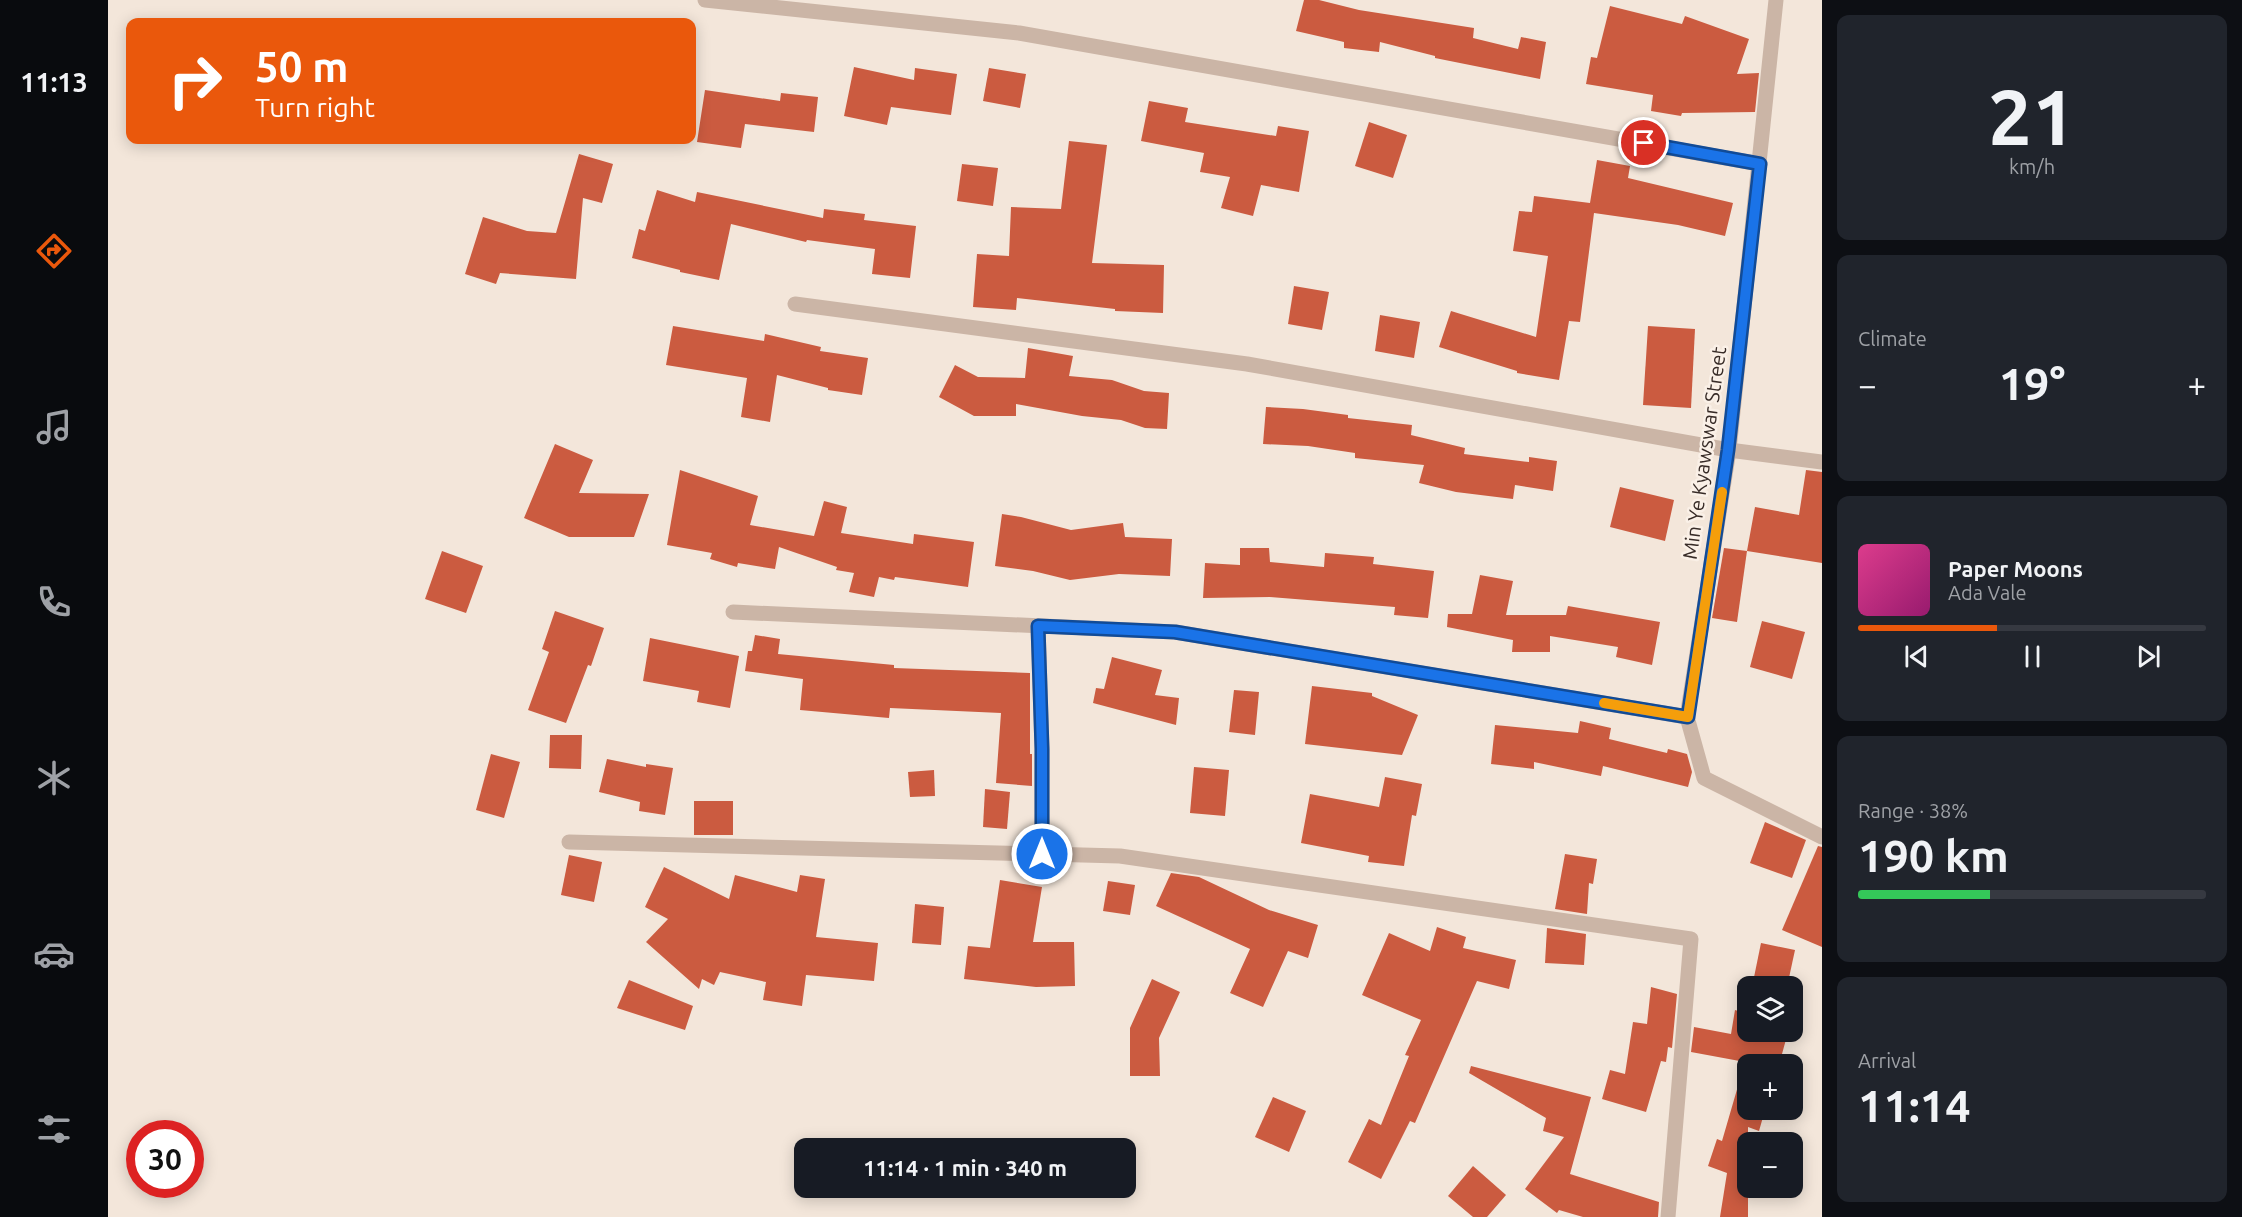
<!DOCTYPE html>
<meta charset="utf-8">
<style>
:root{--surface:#171b24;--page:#20242c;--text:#f1f3f6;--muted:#9ea1a6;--line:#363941;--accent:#ea580c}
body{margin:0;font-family:Ubuntu,sans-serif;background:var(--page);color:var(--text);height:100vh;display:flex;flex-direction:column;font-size:22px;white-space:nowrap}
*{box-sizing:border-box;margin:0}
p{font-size:20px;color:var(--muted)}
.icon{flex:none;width:33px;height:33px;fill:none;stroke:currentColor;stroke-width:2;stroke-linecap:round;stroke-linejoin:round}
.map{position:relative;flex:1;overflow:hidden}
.drawer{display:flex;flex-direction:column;gap:15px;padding:15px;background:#0d0f14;width:420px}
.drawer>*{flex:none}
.guide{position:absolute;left:18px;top:18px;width:570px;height:126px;border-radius:12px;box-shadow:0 3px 15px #0003;background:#ea580c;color:#fff;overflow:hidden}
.controls{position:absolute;left:1629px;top:976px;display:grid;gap:12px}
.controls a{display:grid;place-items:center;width:66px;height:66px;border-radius:12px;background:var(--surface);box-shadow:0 3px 15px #0003;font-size:30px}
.speed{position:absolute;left:18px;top:1120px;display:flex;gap:12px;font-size:30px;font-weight:700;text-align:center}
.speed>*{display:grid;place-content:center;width:78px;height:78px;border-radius:50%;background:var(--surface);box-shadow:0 3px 15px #0003;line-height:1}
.speed .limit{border:9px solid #d22;background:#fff;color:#111}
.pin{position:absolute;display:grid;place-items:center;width:51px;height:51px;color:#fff;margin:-26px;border:3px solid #fff;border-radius:50%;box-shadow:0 2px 6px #0007}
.me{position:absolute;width:66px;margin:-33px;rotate:0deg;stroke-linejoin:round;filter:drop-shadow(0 0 4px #0008)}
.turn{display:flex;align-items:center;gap:21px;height:126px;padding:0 30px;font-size:27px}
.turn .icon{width:78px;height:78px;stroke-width:2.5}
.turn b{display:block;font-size:42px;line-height:51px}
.big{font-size:45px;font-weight:700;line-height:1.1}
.drawer .card{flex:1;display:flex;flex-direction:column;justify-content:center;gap:9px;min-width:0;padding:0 21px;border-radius:12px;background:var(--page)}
.drawer .dial{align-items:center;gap:0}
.dial b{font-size:78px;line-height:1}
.song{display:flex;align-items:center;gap:18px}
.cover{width:72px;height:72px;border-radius:9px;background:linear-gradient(135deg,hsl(330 70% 55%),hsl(320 70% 35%))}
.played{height:6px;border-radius:3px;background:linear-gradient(90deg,var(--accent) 40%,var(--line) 40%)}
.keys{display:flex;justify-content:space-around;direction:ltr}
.heat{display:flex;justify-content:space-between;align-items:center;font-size:33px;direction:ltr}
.charge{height:9px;border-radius:4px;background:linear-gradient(90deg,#34c759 38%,var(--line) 0)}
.trip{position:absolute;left:686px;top:1138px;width:342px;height:60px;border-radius:12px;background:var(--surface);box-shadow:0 3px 15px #0003;font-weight:700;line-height:60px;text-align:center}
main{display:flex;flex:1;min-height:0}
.menu{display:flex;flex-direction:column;width:108px;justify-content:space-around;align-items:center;background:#090b0e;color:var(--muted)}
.menu .icon{width:42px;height:42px}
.menu .active{color:var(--accent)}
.menu b{font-size:27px;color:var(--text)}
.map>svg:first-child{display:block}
.building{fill:#cb5b40}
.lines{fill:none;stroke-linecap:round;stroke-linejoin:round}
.minor{stroke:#cbb5a6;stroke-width:15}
.route-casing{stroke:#114b97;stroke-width:15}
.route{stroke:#1a73e8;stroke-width:10}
.slow{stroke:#f59e0b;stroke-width:10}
.labels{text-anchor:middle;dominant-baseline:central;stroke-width:5;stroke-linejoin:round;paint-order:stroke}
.street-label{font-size:20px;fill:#372b27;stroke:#faf0e7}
</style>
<main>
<nav class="menu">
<b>11:13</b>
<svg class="icon active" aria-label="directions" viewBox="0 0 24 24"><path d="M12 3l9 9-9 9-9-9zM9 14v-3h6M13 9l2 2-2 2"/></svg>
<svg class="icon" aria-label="music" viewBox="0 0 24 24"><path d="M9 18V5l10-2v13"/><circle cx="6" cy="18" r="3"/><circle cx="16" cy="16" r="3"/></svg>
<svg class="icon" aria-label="phone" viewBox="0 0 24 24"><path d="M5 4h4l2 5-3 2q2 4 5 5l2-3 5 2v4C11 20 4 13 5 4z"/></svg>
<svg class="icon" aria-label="climate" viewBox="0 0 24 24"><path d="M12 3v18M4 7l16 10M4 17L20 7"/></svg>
<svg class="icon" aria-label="car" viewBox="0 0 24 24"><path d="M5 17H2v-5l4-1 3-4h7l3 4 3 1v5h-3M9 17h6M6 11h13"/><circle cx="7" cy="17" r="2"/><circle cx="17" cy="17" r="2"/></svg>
<svg class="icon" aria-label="filters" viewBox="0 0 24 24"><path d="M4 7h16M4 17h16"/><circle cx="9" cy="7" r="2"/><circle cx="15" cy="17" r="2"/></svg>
</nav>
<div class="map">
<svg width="1714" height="1217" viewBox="0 0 1714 1217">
<rect width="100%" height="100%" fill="#f3e6da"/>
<!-- building -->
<g class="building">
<path d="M1196,0H1211L1251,10L1366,28L1365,38L1410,49L1413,37L1438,42L1432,79L1327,58V56L1272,42L1271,52L1236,48V42L1188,31Z"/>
<path d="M1502,6L1574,24L1577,16L1641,39L1629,74L1651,73L1647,112L1574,113L1573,116L1543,111L1545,95L1478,84L1483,57L1489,58Z"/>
<path d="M746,67L806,80L807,68L849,74L843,115L783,107L779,125L736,116Z"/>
<path d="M881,68L918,74L912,108L875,101Z"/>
<path d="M597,90L672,101L673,93L710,97L706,132L637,124L633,148L589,142Z"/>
<path d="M1041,101L1080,108L1077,122L1168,136L1170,126L1201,131L1191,192L1153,185L1145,216L1113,208L1122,177L1092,172L1096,153L1033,141Z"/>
<path d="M1261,122L1299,135L1285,178L1247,166Z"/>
<path d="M961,141L999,145L984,263L1056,265L1055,313L1007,311V309L909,298L908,310L865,307L869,254L901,256L903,207L953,209Z"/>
<path d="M471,154L505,164L494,203L475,198L468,279L392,273L388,284L357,274L375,217L419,231L448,233Z"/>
<path d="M1489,160L1522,166L1520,178L1625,203L1617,236L1570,225L1486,213L1472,322L1461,321L1451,380L1409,373V371L1331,347L1343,311L1428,337L1440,256L1405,251L1411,211L1424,212L1426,196L1482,203Z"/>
<path d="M854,164L890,168L885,206L849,201Z"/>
<path d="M549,190L587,202L589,192L715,218L716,209L757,214L756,220L808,226L802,278L764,274L767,249L699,240L698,242L623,224L611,280L572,272V270L524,258L531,229L537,231Z"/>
<path d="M1186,286L1221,292L1214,330L1180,324Z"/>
<path d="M1272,315L1312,322L1306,358L1267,351Z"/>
<path d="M565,326L656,341L657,334L713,347L712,351L760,358L754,395L720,390V388L669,375L662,422L633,417L639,378L558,365Z"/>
<path d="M1540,326L1587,329L1583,408L1535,405Z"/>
<path d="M920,348L965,356L961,376L1004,380L1036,391L1061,393L1059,429L1037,428L1013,420L974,416L908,404V416H866L831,397L847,365L870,377L917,378Z"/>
<path d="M1158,407L1195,409L1240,415V418L1304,425L1303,435L1357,448L1356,454L1421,462V457L1449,461L1445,491L1407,485L1405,499L1348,492L1311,483L1316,465L1247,458V453L1200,446L1155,444Z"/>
<path d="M447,444L485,460L471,493L541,494L526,537H461L416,518Z"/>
<path d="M572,470L650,496L642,525L706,536L716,501L739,507L733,533L805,544L806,534L866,542L860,587L787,577L786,580L771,577L766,597L741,592L746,573L728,570L729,567L671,547L667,569L630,563L629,567L602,559L604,553L559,545Z"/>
<path d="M1698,470L1714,472V563L1639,551L1647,507L1691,515Z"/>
<path d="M1512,487L1566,500L1557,541L1502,527Z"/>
<path d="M894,514L913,517L963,530L1015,523L1017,537L1064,539L1062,576L1011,574L962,580L925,571L887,566Z"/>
<path d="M1132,548H1161L1162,562L1216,567L1217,553L1266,557L1265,564L1326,571L1320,618L1286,615L1287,607L1162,597L1095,598L1097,563L1132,565Z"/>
<path d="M1616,548L1639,551L1629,622L1604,618Z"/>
<path d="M334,551L375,566L358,613L317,599Z"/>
<path d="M1372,575L1405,581L1398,615H1458L1460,606L1552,622L1544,665L1508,657L1510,647L1442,636V652H1404L1405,640L1339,627L1340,614H1364Z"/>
<path d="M447,611L496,628L483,666L480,665L458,723L420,710L441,652L434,649Z"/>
<path d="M1654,621L1697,632L1684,679L1642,667Z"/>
<path d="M647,635L672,639L670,654L786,665V668L922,673V754H924V786L888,783L893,713L782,708L781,718L692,710L695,679L637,671L640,651H644Z"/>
<path d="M542,638L631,656L622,708L589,702L591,691L535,681Z"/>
<path d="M1004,657L1054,670L1047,695L1071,698L1068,725L985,703L988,688L996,689Z"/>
<path d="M1204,686L1264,693V696L1310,715L1294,755L1197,744Z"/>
<path d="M1126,690L1151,692L1147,735L1121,732Z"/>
<path d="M1472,721L1503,728L1501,739L1559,753L1560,749L1579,754L1584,772L1580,787L1495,766L1493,776L1426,762V769L1383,764L1387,725L1470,733Z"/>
<path d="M442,735H474L473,769L441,768Z"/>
<path d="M383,754L412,762L396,818L368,810Z"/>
<path d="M499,759L538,767V764L565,768L557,815L531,811L532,802L491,792Z"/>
<path d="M1086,767L1121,770L1117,816L1082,813Z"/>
<path d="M826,770L827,796L802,797L800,772Z"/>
<path d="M1277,777L1314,784L1308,816L1304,815L1296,866L1260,862L1261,856L1193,843L1202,794L1271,807Z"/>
<path d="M877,789L902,792L899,829L875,827Z"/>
<rect x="586" y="801" width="39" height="34"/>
<path d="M1657,822L1698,840L1684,878L1642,863Z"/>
<path d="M1710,846L1714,847V947L1674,930Z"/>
<path d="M1457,854L1489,859L1485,884L1481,883L1479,914L1447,909Z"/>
<path d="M461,855L494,862L486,902L453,895Z"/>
<path d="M556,867L621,899L627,875L689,892L692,875L717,879L708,937L770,943L766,981L698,975L694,1006L655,1000L658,982L612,972L606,985L594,979L591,989L538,942L560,919L537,907Z"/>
<path d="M1063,873L1091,877L1161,910L1210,925L1200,958L1180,951L1155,1007L1122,993L1142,949L1048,906Z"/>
<path d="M892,880L934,887L925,942H966L967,986L928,987L856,979L860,946L882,948Z"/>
<path d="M1000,881L1027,885L1022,915L995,911Z"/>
<path d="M807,904L836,907L833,945L804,943Z"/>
<path d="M1329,927L1358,937L1355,948L1408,960L1401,989L1369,981L1307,1123L1302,1121L1273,1179L1240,1162L1261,1119L1273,1125L1301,1056L1297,1055L1313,1020L1254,995L1281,933L1322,951Z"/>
<path d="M1439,928L1478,934L1476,965L1437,963Z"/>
<path d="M1653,943L1687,950L1679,987H1644Z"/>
<path d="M1044,979L1072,992L1051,1038L1052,1076H1022V1028Z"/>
<path d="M521,980L585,1006L577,1030L509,1008Z"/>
<path d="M1543,987L1569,994L1564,1048L1560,1047L1558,1062L1553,1061L1538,1112L1494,1099L1502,1070L1517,1074L1525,1022L1539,1024Z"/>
<path d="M1627,1010L1640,1014V1032H1680L1671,1065H1640V1110H1657L1651,1131L1640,1127V1217H1612L1619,1173L1600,1166L1609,1139L1614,1141L1637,1062L1583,1052L1586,1027L1623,1034Z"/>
<path d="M1363,1066L1483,1097L1462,1174L1551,1202L1550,1217H1475L1451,1210L1449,1213L1417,1189L1456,1137L1435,1131L1438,1118L1361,1073Z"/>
<path d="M1165,1097L1198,1111L1181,1152L1147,1137Z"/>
<path d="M1365,1166L1398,1195L1379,1217H1365L1340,1196Z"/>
</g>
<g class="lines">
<!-- minor -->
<g class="minor">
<path d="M597,0L911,33L1652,164"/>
<path d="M1668,0L1621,450L1579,717L1596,778L1714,837"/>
<path d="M687,304L1139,364L1621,450L1714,462"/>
<path d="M625,612L1067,632L1579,717"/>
<path d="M930,626L934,749V854"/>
<path d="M461,842L1012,856L1583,939L1560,1217"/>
</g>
</g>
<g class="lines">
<!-- route casing -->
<g class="route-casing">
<path id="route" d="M934,854V749L930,626L1067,632L1580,717L1620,450L1652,164L1536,143"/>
</g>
<!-- route -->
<use href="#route" class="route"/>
<!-- slow -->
<path class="slow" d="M1496,703L1580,717L1614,492"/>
</g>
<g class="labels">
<!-- street labels -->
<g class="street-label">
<text transform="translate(1596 453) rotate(-82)">Min Ye Kyawswar Street</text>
</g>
</g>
</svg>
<div class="controls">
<a><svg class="icon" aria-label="layers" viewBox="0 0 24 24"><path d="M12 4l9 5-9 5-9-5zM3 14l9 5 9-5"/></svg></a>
<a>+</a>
<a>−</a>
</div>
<div class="speed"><div class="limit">30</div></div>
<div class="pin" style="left:1536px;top:143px;background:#d93025"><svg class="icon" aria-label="arrive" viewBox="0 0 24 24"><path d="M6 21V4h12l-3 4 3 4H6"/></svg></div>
<svg class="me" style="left:934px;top:854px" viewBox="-20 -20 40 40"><circle r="17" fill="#1a73e8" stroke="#fff" stroke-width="3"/><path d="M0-11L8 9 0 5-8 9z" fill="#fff"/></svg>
<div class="trip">11:14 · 1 min · 340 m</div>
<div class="guide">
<div class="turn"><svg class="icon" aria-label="right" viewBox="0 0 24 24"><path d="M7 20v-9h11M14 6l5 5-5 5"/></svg><div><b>50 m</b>Turn right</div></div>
</div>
</div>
<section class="drawer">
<div class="card dial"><b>21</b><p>km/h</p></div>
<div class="card"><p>Climate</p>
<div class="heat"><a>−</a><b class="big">19°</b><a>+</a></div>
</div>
<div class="card">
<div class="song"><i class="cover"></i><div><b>Paper Moons</b><p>Ada Vale</p></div></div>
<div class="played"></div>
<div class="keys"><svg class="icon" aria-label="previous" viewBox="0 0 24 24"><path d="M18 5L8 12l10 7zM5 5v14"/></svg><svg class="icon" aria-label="pause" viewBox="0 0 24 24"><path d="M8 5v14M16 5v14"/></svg><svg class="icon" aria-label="next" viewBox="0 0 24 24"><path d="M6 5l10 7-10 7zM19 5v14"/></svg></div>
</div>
<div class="card"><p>Range · 38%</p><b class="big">190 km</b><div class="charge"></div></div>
<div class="card"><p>Arrival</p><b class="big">11:14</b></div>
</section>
</main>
